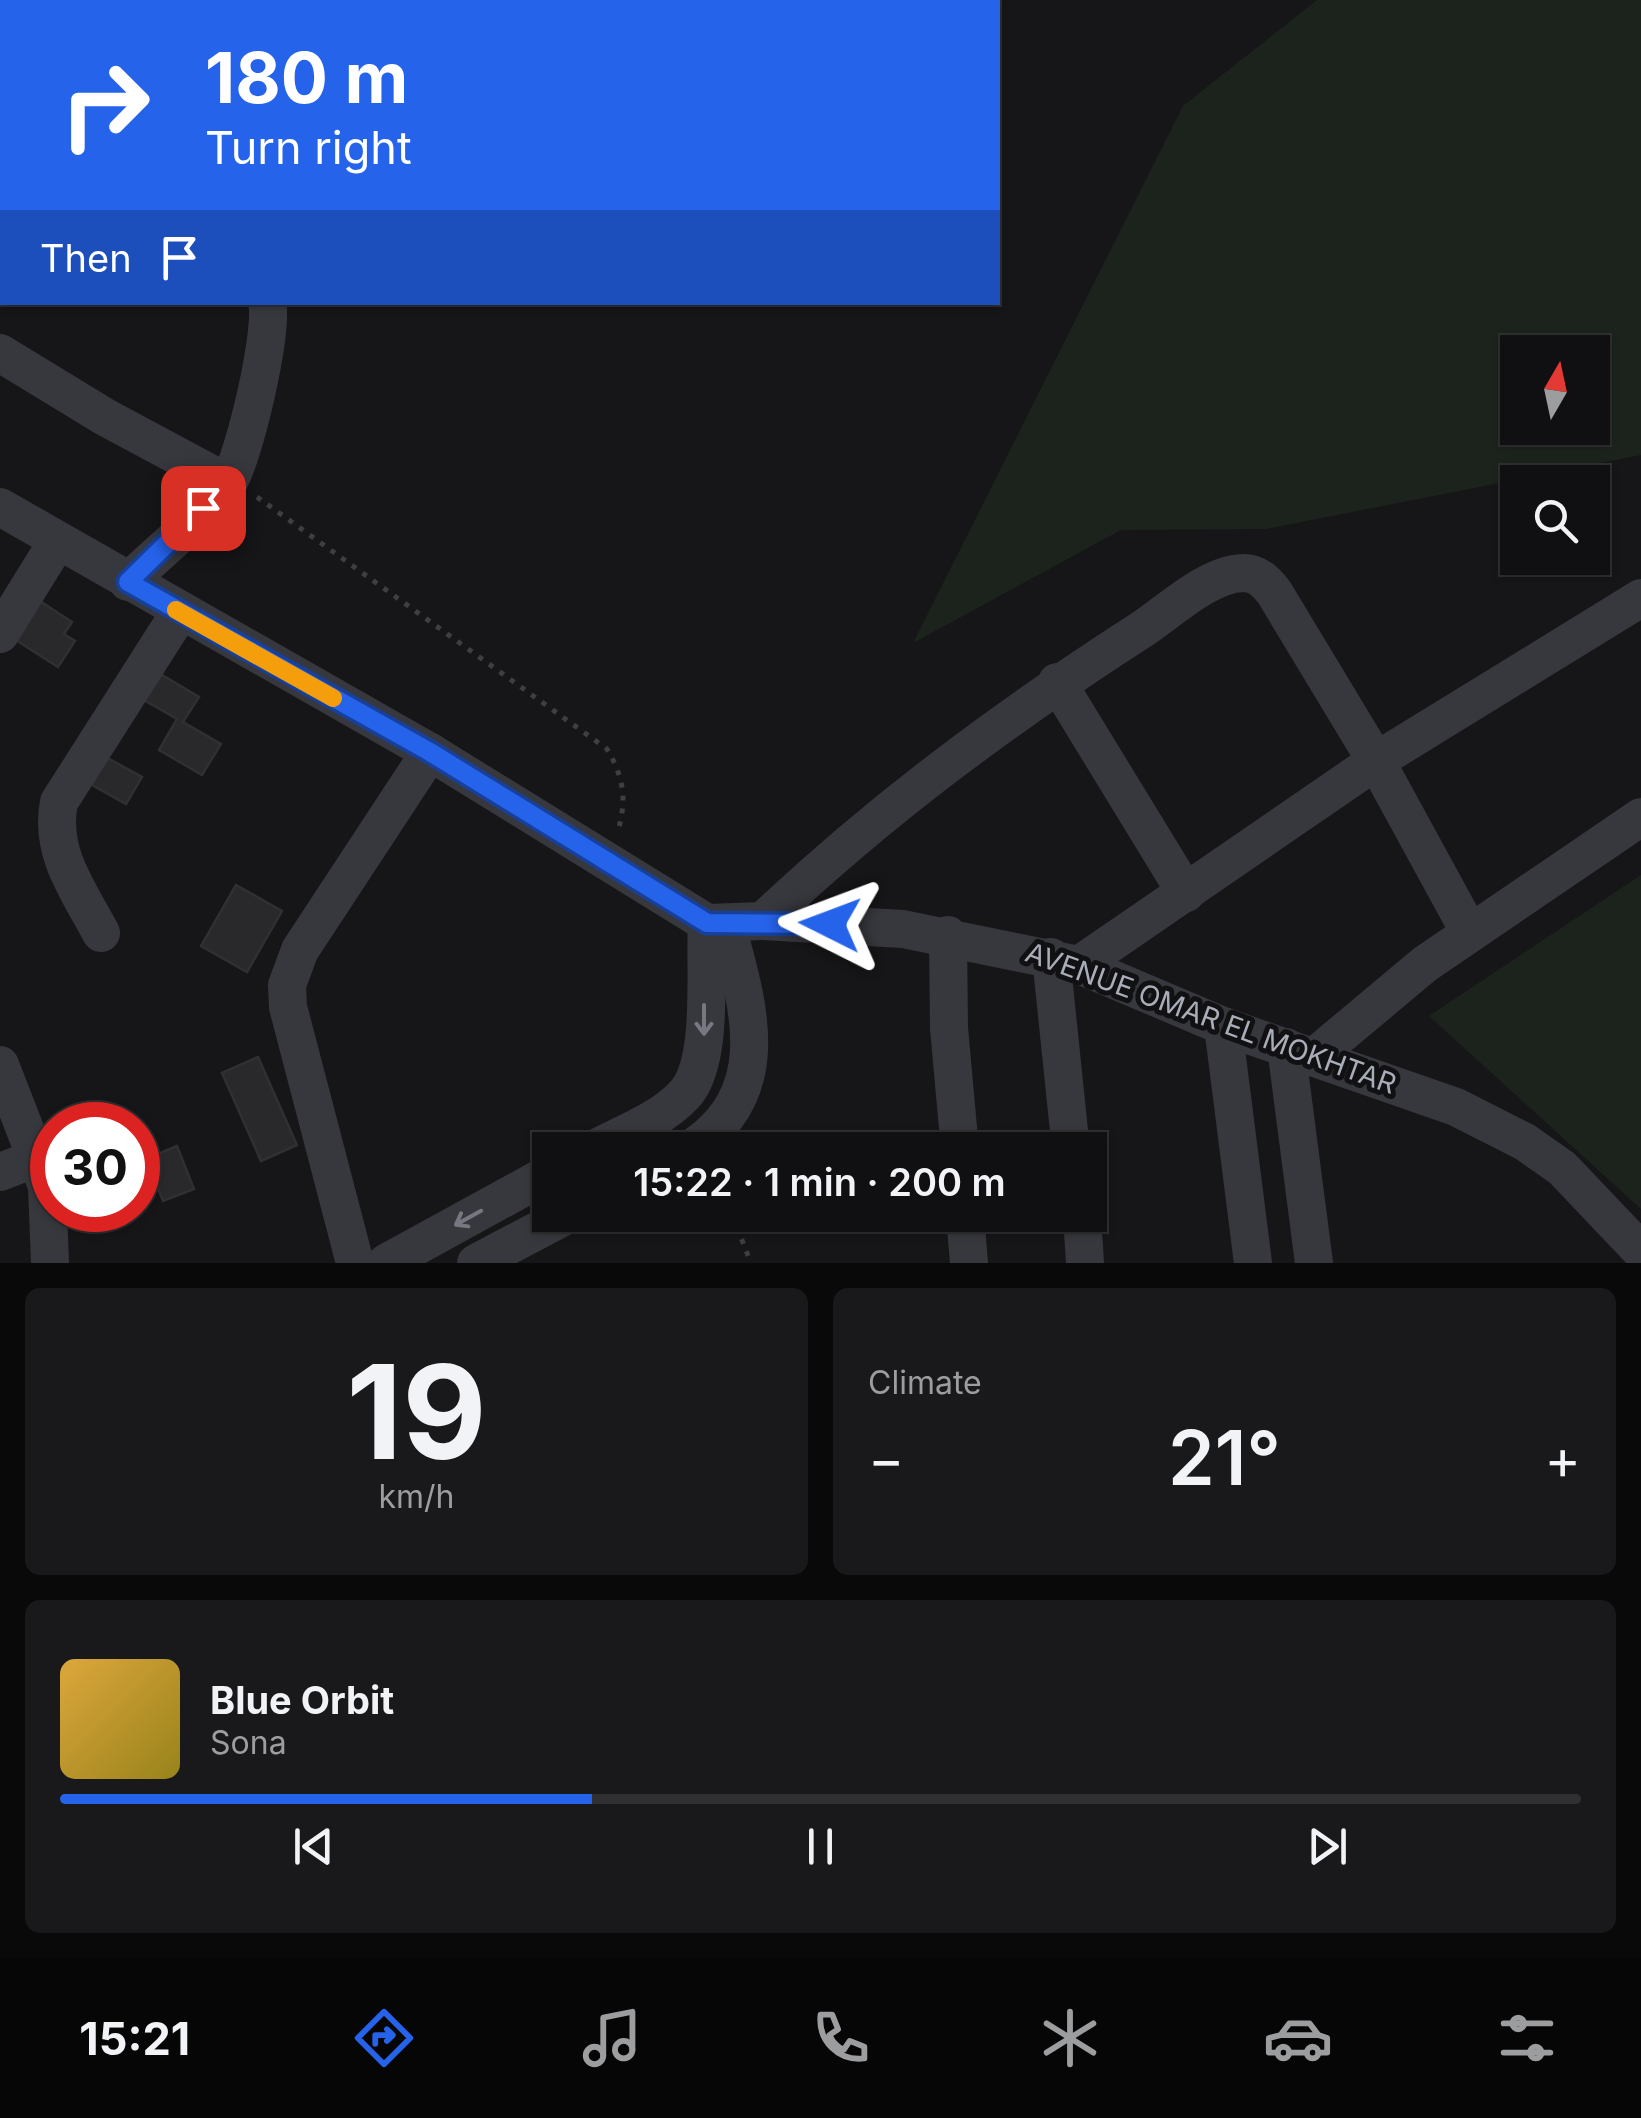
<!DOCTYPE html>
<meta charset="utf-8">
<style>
:root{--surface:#101012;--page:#19191b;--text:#f1f3f6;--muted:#9c9d9f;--line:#303032;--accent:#2563eb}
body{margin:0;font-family:Inter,sans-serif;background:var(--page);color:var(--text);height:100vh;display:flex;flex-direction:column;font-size:38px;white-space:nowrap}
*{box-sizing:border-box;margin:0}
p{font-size:32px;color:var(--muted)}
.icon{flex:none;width:55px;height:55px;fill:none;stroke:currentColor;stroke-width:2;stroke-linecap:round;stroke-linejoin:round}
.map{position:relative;height:1263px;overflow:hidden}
.side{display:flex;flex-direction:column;gap:25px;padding:25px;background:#09090a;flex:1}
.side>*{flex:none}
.banner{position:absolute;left:0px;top:0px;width:1000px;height:305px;box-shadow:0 2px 8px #0004,0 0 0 2px var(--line);background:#2563eb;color:#fff;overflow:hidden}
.needle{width:65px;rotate:9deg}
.controls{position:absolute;left:1500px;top:335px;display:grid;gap:20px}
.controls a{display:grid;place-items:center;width:110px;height:110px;border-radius:0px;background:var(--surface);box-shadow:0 2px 8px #0004,0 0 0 2px var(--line);font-size:50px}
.speed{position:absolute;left:30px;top:1102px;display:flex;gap:20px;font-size:50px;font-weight:700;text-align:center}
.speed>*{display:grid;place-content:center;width:130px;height:130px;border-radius:50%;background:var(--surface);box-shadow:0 2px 8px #0004,0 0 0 2px var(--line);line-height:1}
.speed .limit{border:15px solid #d22;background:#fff;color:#111}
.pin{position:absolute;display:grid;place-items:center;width:85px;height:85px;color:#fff;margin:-42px;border-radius:20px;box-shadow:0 5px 15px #0006}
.me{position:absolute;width:110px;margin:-55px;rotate:273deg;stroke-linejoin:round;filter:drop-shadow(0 0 8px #0008)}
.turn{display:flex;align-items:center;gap:35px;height:210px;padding:0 40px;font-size:45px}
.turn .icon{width:130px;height:130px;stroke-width:2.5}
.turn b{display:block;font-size:70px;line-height:85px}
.then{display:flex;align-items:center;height:95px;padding:0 40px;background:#0003;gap:20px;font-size:38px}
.big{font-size:75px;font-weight:600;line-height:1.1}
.side .widget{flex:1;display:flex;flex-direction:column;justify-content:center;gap:15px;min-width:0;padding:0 35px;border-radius:15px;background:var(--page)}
.side .dial{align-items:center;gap:0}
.dial b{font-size:130px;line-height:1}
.song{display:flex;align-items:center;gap:30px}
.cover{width:120px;height:120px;border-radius:15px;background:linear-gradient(135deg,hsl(40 70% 55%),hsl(50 70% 35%))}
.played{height:10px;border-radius:5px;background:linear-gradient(90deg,var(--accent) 35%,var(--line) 35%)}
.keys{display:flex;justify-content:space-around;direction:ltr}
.heat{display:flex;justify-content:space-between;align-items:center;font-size:55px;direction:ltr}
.side .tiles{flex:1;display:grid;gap:25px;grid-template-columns:1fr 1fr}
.widget:last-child{grid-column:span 2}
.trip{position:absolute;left:532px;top:1132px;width:575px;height:100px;border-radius:0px;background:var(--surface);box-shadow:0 2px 8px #0004,0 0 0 2px var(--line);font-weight:600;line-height:100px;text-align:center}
.dock{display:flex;height:160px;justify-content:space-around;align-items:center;background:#060607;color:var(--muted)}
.dock .icon{width:70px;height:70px}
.dock .active{color:var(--accent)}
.dock b{font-size:45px;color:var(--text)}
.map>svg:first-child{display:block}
.green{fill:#1c231d;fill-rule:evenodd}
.building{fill:#29292c;stroke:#303034;stroke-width:2.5}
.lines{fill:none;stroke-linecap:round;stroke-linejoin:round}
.path{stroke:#3d3f44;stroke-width:5;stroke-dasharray:5 8;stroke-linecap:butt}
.minor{stroke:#37383d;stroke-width:38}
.oneway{stroke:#757881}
.route-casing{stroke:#184099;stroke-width:25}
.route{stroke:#2563eb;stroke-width:18}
.slow{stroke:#f59e0b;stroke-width:18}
.labels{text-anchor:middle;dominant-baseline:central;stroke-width:10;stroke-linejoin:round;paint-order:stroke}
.street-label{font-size:28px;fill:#a8adb8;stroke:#111113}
</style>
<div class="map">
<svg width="1641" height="1263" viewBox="0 0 1641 1263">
<rect width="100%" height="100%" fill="#161618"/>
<!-- green -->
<g class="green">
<path d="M1317,0H1641V455L1266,529L1121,530L913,643L1183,106ZM1518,352H1592V428H1518Z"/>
<path d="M1641,875V1209L1429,1016Z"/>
</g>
<!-- building -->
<g class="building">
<path d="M37,599L72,622L64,634L75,641L58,667L11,637Z"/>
<path d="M152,669L199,697L183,722L221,744L202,775L159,750L177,719L137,696Z"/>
<path d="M93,750L142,777L126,804L78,777Z"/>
<path d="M236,885L282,911L247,972L201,946Z"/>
<path d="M258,1057L297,1145L261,1161L222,1073Z"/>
<path d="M177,1146L194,1189L163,1201L146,1159Z"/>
</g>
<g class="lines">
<!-- path -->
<g class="path">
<path d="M109,0L111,2"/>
<path d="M34,2L37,0"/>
<path d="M423,2L424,0"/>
<path d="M257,497L607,749C624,778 627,799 618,831"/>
<path d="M758,1150L775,1144"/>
<path d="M732,1215L751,1263"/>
</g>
<!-- minor -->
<g class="minor">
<path d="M0,23L2,22"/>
<path d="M0,353L105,417L228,483"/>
<path d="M0,507L430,752L707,923L763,921L903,929L1079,965L1223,1026L1456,1107L1525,1142L1562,1168L1641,1251"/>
<path d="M128,582C152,558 213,508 228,483C244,458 274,330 267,302"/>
<path d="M0,634L57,542"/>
<path d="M1057,682L1186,893"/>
<path d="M763,921C881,809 1007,716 1144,628C1172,609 1209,574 1243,573C1258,573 1266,582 1274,592L1376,761L1470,933"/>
<path d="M101,933C78,890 49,852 59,802L180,612"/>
<path d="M948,935L949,1028L960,1150"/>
<path d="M1051,957L1071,1150"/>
<path d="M1079,965L1376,761L1641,598"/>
<path d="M1223,1026L1253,1263"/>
<path d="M1286,1047L1314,1263"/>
<path d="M1314,1057L1425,964L1641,817"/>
<path d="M0,1065L47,1186L50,1263"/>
<path d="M592,1150C622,1134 661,1120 684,1095C715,1063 704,967 707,923"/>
<path d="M689,1150C777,1094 749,1007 726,923"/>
<path d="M0,1172L39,1157"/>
<path d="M965,1215L969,1263"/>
<path d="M1082,1215L1085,1263"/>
<path d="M355,1263L288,1007L287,985L300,950L430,752"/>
<path d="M386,1263L550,1173"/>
<path d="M476,1263L567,1215"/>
</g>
</g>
<!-- one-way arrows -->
<defs><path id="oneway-shaft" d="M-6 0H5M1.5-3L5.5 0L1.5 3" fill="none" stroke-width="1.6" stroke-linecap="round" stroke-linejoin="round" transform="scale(2.5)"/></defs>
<g class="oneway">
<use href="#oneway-shaft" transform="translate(704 1020) rotate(90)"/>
<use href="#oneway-shaft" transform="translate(468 1218) rotate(151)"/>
</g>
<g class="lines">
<!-- route casing -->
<g class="route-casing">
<path id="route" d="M203,508L128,582L430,752L707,923L830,924"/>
</g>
<!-- route -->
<use href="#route" class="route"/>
<!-- slow -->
<path class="slow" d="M176,610L333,698"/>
</g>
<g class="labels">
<!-- street labels -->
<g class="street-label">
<text transform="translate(1211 1018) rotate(20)">AVENUE OMAR EL MOKHTAR</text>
</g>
</g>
</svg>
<div class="controls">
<a><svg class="needle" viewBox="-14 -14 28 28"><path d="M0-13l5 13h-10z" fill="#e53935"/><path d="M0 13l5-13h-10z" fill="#9c9d9f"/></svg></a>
<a><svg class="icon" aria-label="search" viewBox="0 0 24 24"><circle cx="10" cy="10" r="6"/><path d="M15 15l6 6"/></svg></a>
</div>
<div class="speed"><div class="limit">30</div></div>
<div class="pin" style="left:203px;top:508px;background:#d93025"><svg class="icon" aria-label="arrive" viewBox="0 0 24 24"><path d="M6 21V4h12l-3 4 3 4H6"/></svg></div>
<svg class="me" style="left:830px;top:924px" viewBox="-20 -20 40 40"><path d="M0-17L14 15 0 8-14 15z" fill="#2563eb" stroke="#fff" stroke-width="4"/></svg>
<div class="trip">15:22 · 1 min · 200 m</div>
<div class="banner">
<div class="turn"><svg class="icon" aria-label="right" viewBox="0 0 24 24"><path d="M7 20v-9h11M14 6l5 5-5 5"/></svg><div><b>180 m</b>Turn right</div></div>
<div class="then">Then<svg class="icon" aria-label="arrive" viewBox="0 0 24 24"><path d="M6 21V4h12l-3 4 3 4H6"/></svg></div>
</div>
</div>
<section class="side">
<div class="tiles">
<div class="widget dial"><b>19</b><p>km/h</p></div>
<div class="widget"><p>Climate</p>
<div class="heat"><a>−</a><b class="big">21°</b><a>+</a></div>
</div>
<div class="widget">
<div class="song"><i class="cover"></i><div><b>Blue Orbit</b><p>Sona</p></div></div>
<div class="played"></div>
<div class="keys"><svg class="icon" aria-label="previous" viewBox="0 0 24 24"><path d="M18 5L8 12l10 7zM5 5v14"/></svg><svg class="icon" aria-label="pause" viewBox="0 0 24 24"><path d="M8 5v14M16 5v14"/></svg><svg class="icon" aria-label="next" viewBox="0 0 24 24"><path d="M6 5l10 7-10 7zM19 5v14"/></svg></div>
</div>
</div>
</section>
<nav class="dock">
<b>15:21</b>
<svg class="icon active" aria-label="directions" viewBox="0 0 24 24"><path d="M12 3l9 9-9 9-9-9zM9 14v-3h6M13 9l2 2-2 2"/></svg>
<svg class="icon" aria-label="music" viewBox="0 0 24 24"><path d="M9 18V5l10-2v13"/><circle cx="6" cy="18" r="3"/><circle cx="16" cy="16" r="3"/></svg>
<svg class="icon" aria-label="phone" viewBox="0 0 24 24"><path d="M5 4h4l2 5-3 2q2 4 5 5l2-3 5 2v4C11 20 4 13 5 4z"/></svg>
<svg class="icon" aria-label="climate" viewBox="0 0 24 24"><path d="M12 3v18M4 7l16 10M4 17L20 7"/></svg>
<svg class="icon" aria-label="car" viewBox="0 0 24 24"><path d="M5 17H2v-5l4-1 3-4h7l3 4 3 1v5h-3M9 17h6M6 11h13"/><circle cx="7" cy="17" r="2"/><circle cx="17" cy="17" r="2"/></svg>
<svg class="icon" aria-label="filters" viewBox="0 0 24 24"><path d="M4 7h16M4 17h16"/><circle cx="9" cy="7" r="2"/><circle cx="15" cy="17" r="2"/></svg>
</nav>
